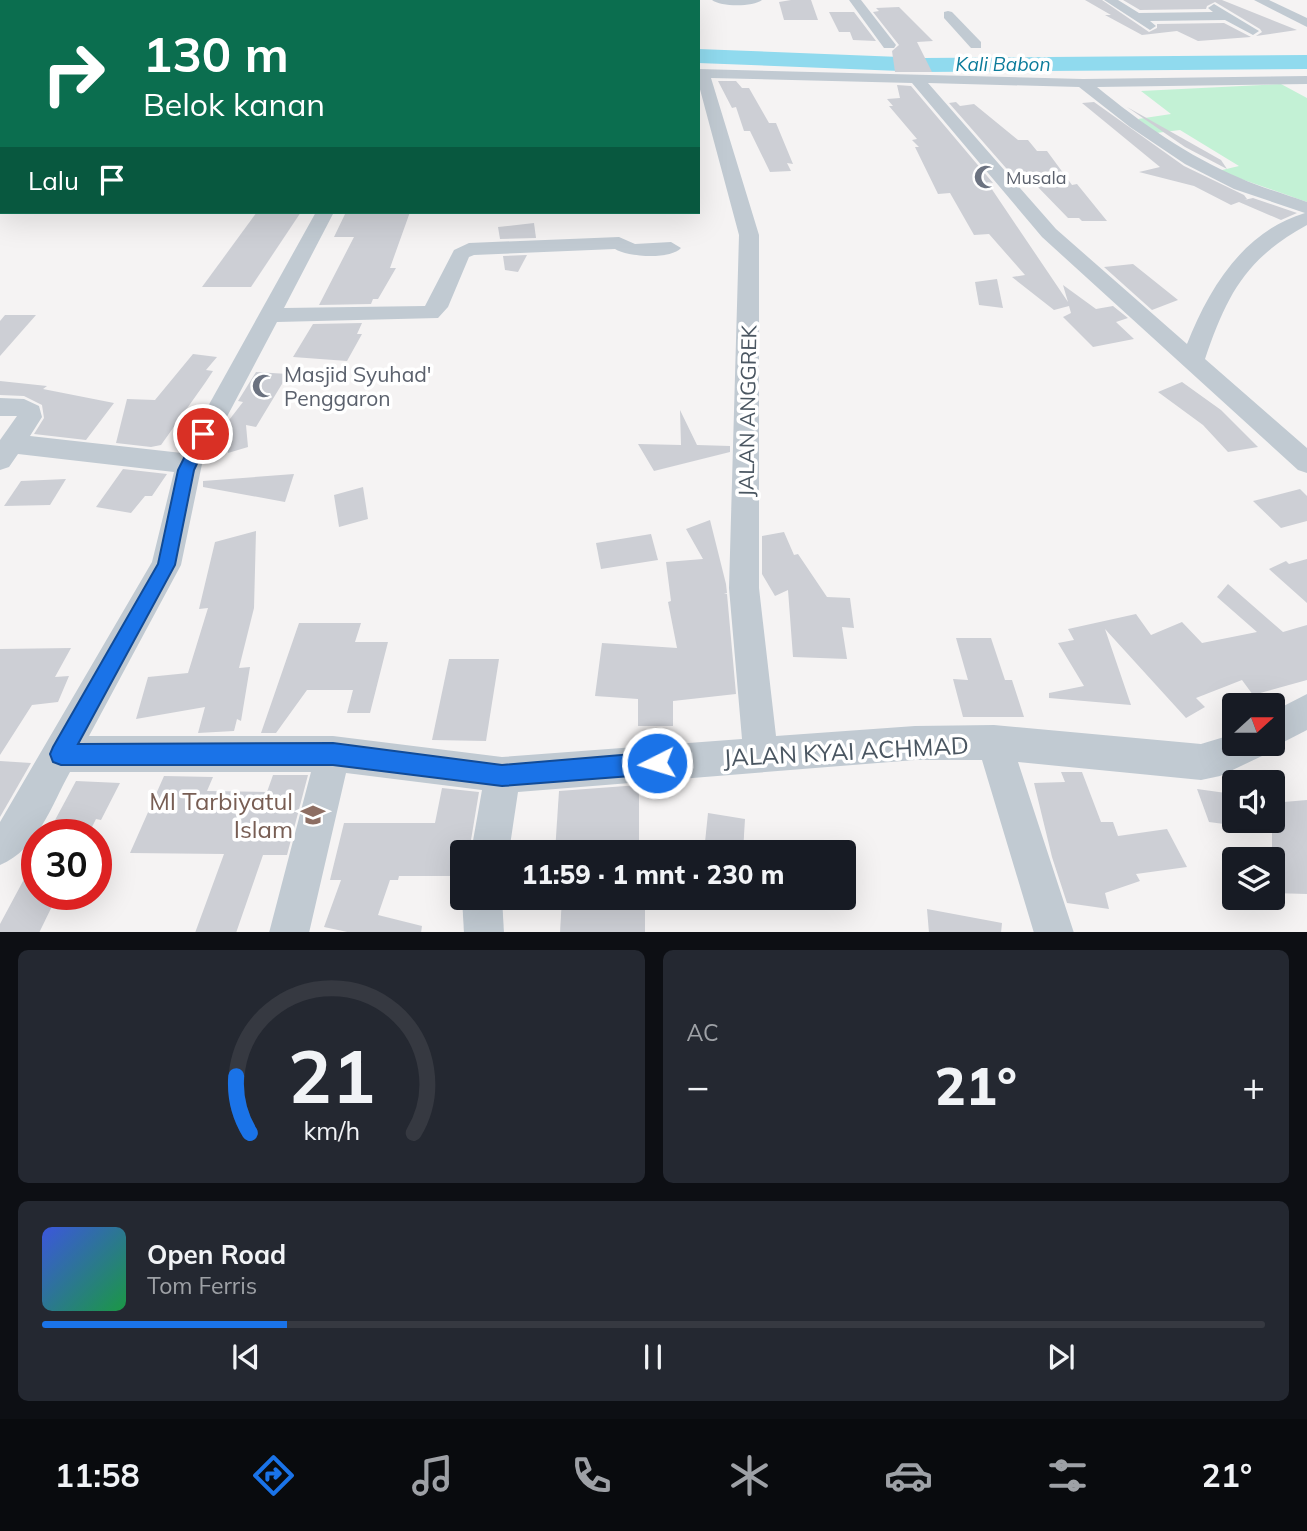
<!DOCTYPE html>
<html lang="id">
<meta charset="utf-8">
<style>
:root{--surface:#171b24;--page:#242831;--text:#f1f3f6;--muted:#9ea1a6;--line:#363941;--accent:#1a73e8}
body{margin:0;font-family:Mulish,sans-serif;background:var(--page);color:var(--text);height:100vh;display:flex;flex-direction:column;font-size:26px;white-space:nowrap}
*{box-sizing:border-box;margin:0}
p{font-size:23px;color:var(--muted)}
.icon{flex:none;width:38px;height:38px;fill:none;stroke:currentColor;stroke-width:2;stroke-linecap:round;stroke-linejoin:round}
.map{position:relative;height:932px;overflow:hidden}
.details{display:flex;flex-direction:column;gap:18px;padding:18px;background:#0d0f14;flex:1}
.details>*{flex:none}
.banner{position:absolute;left:0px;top:0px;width:700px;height:214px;box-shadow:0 7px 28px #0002;background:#0b6e4f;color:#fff;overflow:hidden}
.needle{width:46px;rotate:69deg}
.fabs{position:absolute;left:1222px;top:693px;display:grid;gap:14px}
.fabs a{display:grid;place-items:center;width:63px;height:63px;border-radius:7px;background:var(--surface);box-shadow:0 7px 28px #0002;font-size:35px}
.speed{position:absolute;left:21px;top:819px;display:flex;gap:14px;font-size:35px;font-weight:700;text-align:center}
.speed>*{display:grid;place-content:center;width:91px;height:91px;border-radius:50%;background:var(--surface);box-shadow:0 7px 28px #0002;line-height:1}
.speed .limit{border:10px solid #d22;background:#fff;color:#111}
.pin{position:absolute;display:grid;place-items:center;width:60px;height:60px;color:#fff;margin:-30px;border:4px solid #fff;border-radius:50%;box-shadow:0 2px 7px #0007}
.me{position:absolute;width:77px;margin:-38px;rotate:265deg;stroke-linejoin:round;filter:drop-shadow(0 0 5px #0008)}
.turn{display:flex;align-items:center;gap:24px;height:147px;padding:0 28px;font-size:32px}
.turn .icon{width:91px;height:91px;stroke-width:2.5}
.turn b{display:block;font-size:49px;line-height:60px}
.then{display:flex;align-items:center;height:66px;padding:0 28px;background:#0003;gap:14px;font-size:26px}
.big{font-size:52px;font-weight:800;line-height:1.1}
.details .widget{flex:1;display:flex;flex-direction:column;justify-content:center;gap:10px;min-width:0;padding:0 24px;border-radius:10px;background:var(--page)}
.details .dial{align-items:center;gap:0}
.dial svg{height:182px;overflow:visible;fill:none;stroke:var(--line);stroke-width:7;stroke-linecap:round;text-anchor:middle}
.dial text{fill:var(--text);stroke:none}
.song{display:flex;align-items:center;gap:21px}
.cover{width:84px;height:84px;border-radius:10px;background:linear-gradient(135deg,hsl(230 70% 55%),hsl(140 70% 35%))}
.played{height:7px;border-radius:4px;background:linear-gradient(90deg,var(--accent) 20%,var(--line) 20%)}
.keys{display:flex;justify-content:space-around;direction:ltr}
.heat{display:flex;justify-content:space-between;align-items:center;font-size:38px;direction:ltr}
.details .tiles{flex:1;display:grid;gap:18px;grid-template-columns:1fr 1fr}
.widget:last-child{grid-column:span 2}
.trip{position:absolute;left:450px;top:840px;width:406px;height:70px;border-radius:7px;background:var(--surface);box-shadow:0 7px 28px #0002;font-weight:800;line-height:70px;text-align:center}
.menu{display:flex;height:112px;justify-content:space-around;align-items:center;background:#090b0e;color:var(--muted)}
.menu .icon{width:49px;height:49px}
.menu .on{color:var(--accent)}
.menu b{font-size:32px;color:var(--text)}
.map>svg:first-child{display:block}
.green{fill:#c3f1d5}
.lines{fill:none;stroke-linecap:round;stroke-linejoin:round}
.river{fill:#90daee;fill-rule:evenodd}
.building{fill:#cdcfd5}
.street{fill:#c1cad2;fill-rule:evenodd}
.route{fill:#1a73e8;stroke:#114b97;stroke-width:2}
.labels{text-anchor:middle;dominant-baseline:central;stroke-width:7;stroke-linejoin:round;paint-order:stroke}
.far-worship-label{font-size:18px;fill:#5b616d;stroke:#fff;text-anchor:start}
.far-water-label{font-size:19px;font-style:italic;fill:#0c7c9b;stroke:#fff}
.worship-label{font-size:21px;fill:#5b616d;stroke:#fff;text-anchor:start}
.street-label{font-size:21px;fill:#4a5661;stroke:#fff}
.near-street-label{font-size:24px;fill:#4a5661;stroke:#fff}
.near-education-label{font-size:24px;fill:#785e54;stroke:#fff;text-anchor:end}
</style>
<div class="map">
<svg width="1307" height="933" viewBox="0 0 1307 933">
<rect width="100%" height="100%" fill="#f5f3f3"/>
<!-- green -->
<path class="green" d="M1281,84L1307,98V202L1218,171L1239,166L1180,130L1156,133L1138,119L1171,114L1141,91Z"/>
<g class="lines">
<!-- river -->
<g class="river">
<path d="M698,49L925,58L1307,55V69L925,72L698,63Z"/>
<rect x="0" y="93" width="2" height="14"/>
</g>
</g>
<!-- building -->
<g class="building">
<path d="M791,0H811L818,20H784L779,2Z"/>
<path d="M1085,0H1102L1149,32L1157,28V24L1224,23L1251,37L1198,41L1177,31L1142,35L1105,15H1111Z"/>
<path d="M1123,0H1222L1297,30L1256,36L1262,32L1260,29L1215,2L1207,6L1206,9L1140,10Z"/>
<path d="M899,7L933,41L917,42L932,72H895L892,51L899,45L873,12L879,11L876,8Z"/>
<path d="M829,12H854L876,41L853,40L850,32H839Z"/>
<path d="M718,81H736L742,88H749L769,123H776L793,164L787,163L791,171L770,172L750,131H744L736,107L732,108Z"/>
<path d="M897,85L911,86L993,183L987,182L1068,302L1063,285L1096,309L1113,306L1128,318L1116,322L1134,339L1093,347L1063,317L1071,313L1069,306L1054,310L1012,277L1025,275L989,234L974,235L950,193L938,194L915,147H919L912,140L917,139L889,106H893L887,99L900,98Z"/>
<path d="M956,102L960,106L974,104L1018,140H1028L1037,151H1047L1072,185L1077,184L1107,221H1082L1079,218H1068L1034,183H1019L949,103Z"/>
<path d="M1094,102L1184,166L1244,195L1247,199L1244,200L1253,198L1297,213L1281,220L1239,202L1231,205L1194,186L1139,172L1160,167L1082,103Z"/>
<path d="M1127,107L1221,160L1227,169L1185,147Z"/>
<path d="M257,212H301L251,287H202Z"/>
<path d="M346,212H410L390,268H396L378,299H373L371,304L319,305L354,237H334Z"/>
<path d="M534,223L536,238L500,239L498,227Z"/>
<path d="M527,255L518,272L505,270L503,256Z"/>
<path d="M1133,264L1178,300L1152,310L1104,267Z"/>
<path d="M997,279L1003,308L979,305L975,282Z"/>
<path d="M5,315H36L0,356V321Z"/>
<path d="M362,323L357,334H362L347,361L293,357L313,324Z"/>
<path d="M193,354L217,357L206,370L213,371L205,383L161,445L151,447L116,443L127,399L155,400Z"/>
<path d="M256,372L288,374L256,427L246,425L248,447L228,453L226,424L243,402L238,401Z"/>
<path d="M0,381L47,386L43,389L114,403L86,440L34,434L44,418L42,405L24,396L0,395Z"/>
<path d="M1182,382L1221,410L1258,447L1228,452L1203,425L1158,392Z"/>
<path d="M680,410L697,445L730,446V452L654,471L638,444L681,445Z"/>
<path d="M123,469L167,474L152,496H145L131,513L96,507Z"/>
<path d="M294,474L285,502L203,487V481Z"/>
<path d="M66,479L50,505L4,506L21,481Z"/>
<path d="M363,487L368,519L339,527L334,495Z"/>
<path d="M1300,489L1307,496V521L1281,528L1253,501Z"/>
<path d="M710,520L726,584L727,593L724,594H727L736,694L673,701V726H638V699L595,696L602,643L677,648L668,602L671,601L666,562L703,559L686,529Z"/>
<path d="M256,531L254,608L239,668L250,667L241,721L237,719L234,731L198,733L205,707L136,719L148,677L188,673L208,608L199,609L215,542Z"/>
<path d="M784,532L794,555L798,554L827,597L850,598L854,628L842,627L847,659L793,657L788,590L775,596L762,574V536Z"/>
<path d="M651,534L658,560L601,569L596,543Z"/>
<path d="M1307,559V603L1269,569L1286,561L1289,564Z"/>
<path d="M1228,584L1283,632L1307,625V680L1253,695L1242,680L1196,698L1205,707L1186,718L1105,629L1131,705L1049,698V693L1084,686L1058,643L1074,640L1068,629L1136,614L1151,635L1182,622L1202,643L1257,632L1217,597Z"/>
<path d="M299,623H361L355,642H388L370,713H347L353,690H307L276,733H261Z"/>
<path d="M956,638H991L1005,680H1012L1024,717H963L953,679L968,680Z"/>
<path d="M71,648L55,677L69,676L58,702L32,705L0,755V649Z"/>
<path d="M449,659H499L486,741L432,740Z"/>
<path d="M0,761L31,763L0,817Z"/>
<path d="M1061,772H1082L1101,822H1113L1118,836L1167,829L1187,867L1136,874L1140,881L1105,893L1109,909L1067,903L1052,857L1034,783L1065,782Z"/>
<path d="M273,775H308L287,855H263L236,933H195L224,854L130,853L164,776L213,777L207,791L267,792Z"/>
<path d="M76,781L120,783L101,820L96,819L88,835H47Z"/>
<path d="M639,785V852H555L559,791Z"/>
<path d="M442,788L479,792L469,852H462V876H399L398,880H390L378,915L422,926L421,933H352L324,927L341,880H330L344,823H435Z"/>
<path d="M1197,789L1226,793L1234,812V821H1237L1239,826L1209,822Z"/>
<path d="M1307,800V894L1272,893V803Z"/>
<path d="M708,813L745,819L743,852H704Z"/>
<path d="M37,855V894H58L39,933H0V924Z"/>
<path d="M562,898H645V933H560Z"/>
<path d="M927,909L1002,923L1001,933H929Z"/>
</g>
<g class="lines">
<!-- street -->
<g class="street">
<rect x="151" y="0" width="12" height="2"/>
<path d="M339,0H353L338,2Z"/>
<path d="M467,0H545L467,2Z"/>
<path d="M712,0H762C753,7 721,7 712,0Z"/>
<path d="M849,0H861L896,45L894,48H884Z"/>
<path d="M1104,0H1118L1139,13L1213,12L1208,8L1214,4L1259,31L1253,35L1225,20L1150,21L1156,26L1150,30Z"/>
<path d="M1254,0H1269L1307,18V27Z"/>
<path d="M948,11L952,12L981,42V48H971L944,18V12Z"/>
<rect x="0" y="24" width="2" height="8"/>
<path d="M698,69L1083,79L1307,76V84L1097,87C1141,123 1188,156 1240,178C1262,188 1285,194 1307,202V225C1245,259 1227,295 1205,359L1307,448V473L1298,470L1042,237L912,83L711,78L759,235V588L776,736L915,726L994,725L1201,744L1234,734V744H1272V712L1307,694V730L1272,748L1267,746L1262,756L1220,776L1201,780L1018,762L1074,933H1034L982,760H915L518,792L509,852H471L482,790L346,773L309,933H269L311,772H70C51,806 38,849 0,865V822L152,562L174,472L18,454L9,467L0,470V440L17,416H0V398L24,399L39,406L42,417L30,436L182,453L316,212H334L284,308L425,306L454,250L469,243L619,237L635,244L671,242L681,248C670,260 628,257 615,249L474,255L469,257L448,307L438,318L277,322L202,464L181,565L89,736H333L502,757L742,739L729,588L739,235L698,82ZM928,83L1079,87L1130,127L1185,164L1234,189L1305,213C1244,231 1209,288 1187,344L1056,229Z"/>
<rect x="0" y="75" width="2" height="8"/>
<path d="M2,110V120L0,121V111Z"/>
<path d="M462,898H502L504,933H464Z"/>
</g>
</g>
<!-- route -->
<path class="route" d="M203,428L211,434L194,470L175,565L78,744L333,743L502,765L657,752L665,755L668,763L665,770L657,774L502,786L333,765H61L53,762L50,754L53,747L158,564L178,470L198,430Z"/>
<!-- icons -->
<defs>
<g id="mosque-bare" transform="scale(1.89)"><path d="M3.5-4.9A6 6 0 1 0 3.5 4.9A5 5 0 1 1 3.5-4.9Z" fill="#6b7280" stroke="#fff" stroke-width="2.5" paint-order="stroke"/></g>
<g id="school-bare" transform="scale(1.89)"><path d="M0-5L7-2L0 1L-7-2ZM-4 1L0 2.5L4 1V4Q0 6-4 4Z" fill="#8d6e63" stroke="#fff" stroke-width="2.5" paint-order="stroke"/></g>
</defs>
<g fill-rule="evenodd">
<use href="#mosque-bare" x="986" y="177"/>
<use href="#mosque-bare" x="264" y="386"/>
<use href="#school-bare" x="313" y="815"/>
</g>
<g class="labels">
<!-- far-worship labels -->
<g class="far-worship-label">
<text x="1006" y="177">Musala</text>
</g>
<!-- far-water labels -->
<g class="far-water-label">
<text x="1003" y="64">Kali Babon</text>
</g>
<!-- worship labels -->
<g class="worship-label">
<text x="284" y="374">Masjid Syuhad'<tspan x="284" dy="24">Penggaron</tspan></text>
</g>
<!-- street labels -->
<g class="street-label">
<text transform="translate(747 411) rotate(-89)">JALAN ANGGREK</text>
</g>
<!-- near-street labels -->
<g class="near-street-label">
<text transform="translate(846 751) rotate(-3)">JALAN KYAI ACHMAD</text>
</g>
<!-- near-education labels -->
<g class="near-education-label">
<text x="293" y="801">MI Tarbiyatul<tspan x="293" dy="28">Islam</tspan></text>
</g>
</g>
</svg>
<div class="fabs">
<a><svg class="needle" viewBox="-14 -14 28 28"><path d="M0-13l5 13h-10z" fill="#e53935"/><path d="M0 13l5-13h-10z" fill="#9ea1a6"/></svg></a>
<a><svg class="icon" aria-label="sound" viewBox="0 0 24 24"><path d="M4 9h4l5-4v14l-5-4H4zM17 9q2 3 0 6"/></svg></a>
<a><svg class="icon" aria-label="layers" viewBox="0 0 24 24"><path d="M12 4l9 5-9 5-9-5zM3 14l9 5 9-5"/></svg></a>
</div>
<div class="speed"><div class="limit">30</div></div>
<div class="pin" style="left:203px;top:434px;background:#d93025"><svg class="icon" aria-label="arrive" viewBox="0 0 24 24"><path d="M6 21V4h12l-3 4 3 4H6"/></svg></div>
<svg class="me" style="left:657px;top:763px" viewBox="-20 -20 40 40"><circle r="17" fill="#1a73e8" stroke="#fff" stroke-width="3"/><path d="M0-11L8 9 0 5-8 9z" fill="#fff"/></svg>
<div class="trip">11:59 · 1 mnt · 230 m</div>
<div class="banner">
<div class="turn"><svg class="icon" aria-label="right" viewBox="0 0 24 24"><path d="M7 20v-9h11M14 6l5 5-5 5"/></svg><div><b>130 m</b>Belok kanan</div></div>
<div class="then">Lalu<svg class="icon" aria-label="arrive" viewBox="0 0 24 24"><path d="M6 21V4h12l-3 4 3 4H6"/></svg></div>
</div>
</div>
<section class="details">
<div class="tiles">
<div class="widget dial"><svg viewBox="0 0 100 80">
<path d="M14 69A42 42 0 1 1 86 69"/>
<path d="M14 69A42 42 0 0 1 8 44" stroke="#1a73e8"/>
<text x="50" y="56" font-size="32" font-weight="700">21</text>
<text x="50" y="72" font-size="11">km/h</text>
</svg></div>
<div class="widget"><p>AC</p>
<div class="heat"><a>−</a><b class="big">21°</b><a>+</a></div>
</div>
<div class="widget">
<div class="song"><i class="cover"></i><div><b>Open Road</b><p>Tom Ferris</p></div></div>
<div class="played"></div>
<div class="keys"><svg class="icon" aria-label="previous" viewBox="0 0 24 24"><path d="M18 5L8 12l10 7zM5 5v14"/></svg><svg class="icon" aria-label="pause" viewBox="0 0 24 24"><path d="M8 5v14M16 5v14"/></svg><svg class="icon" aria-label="next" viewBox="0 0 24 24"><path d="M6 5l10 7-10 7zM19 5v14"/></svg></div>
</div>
</div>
</section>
<nav class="menu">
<b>11:58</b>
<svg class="icon on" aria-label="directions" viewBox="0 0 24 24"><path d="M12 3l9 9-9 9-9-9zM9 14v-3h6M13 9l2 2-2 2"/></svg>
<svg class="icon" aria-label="music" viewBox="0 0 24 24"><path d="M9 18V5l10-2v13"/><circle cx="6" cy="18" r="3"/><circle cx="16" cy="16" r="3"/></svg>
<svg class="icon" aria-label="phone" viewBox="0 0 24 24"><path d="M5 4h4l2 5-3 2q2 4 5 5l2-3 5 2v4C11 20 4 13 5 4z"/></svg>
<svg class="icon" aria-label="climate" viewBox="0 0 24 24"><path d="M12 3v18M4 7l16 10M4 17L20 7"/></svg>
<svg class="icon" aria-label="car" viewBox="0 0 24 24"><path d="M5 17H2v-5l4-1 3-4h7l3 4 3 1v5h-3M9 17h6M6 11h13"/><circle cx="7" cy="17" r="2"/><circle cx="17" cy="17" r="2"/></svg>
<svg class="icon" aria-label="filters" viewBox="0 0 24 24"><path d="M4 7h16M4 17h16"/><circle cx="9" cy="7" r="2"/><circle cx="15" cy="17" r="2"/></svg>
<b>21°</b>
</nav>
